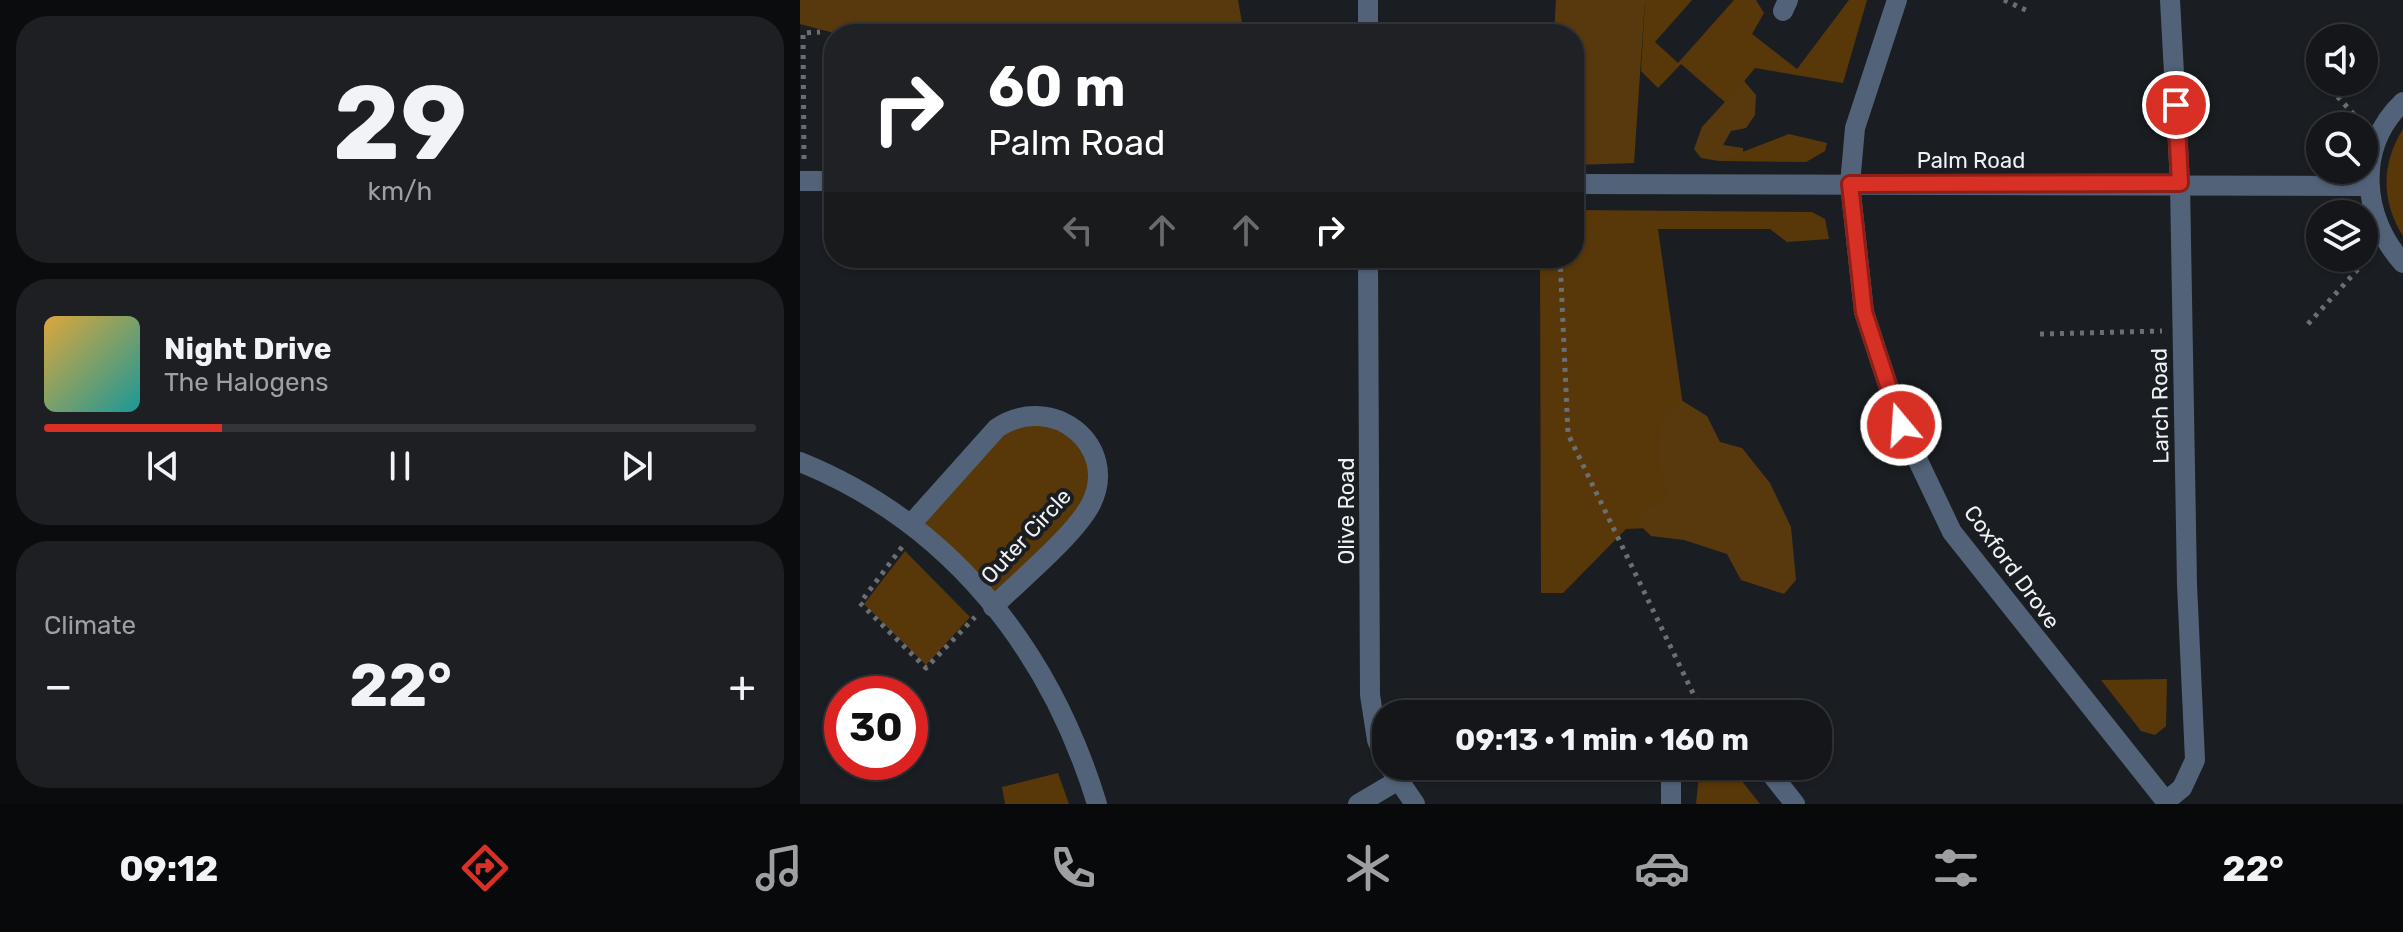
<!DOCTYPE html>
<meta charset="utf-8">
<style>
:root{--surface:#14161a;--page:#1d1f23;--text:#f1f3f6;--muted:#9d9fa2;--line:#333539;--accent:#d93025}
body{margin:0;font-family:Rubik,sans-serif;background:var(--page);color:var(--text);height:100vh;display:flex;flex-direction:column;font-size:30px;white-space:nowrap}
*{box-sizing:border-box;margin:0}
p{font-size:26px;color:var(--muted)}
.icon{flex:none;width:44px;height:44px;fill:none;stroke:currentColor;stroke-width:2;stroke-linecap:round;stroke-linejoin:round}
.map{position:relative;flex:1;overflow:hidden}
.panel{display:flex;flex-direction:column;gap:16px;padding:16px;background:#0b0c0e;width:800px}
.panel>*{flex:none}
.top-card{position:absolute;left:24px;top:24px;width:760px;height:244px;border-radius:32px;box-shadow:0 2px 6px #0004,0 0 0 2px var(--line);background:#202124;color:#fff;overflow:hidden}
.buttons{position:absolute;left:1506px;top:24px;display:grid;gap:16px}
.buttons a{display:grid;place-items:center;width:72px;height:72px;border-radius:50%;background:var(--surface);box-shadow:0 2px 6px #0004,0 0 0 2px var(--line);font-size:40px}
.speed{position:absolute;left:24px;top:676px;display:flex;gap:16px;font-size:40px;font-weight:700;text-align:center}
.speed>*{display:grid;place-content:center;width:104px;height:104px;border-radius:50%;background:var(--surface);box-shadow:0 2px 6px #0004,0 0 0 2px var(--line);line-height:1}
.speed .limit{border:12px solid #d22;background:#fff;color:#111}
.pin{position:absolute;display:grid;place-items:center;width:68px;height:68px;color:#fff;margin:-34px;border:4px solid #fff;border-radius:50%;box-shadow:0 2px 8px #0007}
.me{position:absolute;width:88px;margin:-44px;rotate:342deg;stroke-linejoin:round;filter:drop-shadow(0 0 6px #0008)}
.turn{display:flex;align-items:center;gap:28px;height:168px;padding:0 32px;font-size:36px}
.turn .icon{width:104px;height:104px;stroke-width:2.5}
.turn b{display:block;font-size:56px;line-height:68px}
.lanes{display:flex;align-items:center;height:76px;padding:0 32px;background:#0003;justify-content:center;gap:40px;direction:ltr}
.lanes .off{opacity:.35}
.big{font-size:60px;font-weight:700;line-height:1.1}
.panel .widget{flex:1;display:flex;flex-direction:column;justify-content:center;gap:12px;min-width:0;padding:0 28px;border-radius:32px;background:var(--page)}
.panel .dial{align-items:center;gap:0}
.dial b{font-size:104px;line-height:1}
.song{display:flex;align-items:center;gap:24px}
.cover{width:96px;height:96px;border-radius:12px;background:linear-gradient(135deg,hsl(40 70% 55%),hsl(180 70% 35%))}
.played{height:8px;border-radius:4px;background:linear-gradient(90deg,var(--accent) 25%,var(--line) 25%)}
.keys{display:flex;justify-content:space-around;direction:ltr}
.heat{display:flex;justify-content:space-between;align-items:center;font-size:44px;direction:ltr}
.trip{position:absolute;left:572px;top:700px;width:460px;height:80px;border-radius:32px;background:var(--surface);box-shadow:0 2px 6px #0004,0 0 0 2px var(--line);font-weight:700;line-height:80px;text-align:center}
.tabs{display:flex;height:128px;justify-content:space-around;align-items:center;background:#08090a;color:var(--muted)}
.tabs .icon{width:56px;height:56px}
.tabs .active{color:var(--accent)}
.tabs b{font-size:36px;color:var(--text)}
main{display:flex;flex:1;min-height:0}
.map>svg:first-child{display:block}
.green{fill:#583808}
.forest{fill:#58390d}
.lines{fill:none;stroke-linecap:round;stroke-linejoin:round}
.path{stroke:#6b6e72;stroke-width:5;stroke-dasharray:4 6;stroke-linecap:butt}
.minor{stroke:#526379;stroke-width:20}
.route-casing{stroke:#8d1f18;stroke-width:20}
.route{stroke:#d93025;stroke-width:14}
.labels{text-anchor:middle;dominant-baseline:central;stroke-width:8;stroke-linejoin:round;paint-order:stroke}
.street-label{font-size:22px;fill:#eff1f4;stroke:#1a1e22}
</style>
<main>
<section class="panel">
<div class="widget dial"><b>29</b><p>km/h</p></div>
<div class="widget">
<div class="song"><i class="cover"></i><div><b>Night Drive</b><p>The Halogens</p></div></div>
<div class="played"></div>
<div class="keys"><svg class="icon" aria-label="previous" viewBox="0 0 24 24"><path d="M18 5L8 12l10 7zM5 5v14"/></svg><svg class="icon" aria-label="pause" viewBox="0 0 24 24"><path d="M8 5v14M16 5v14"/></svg><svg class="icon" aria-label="next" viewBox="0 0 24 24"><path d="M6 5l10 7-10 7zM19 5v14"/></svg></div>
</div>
<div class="widget"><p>Climate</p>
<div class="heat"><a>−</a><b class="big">22°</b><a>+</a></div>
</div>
</section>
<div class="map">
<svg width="1603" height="804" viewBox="0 0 1603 804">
<rect width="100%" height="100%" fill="#1a1e22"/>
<!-- green -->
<g class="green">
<path d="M845,0H892L855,42L878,63L934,0H956L964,13L952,34L997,69L1049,0H1067L1043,83L955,68L926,103L881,64L858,88L841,71Z"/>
<path d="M1603,129V236C1581,201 1581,164 1603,129Z"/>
<path d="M989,134L1027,143L1025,151L1006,162L919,161Z"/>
<path d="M774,210L1012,212L1025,219L1029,239L987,242L970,229H858L900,526L826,529L763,593H741L740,258H774Z"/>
<path d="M220,416L284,440L294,495L193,607L112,523Z"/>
<path d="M105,551L170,617L126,665L64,604Z"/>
<path d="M1367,679L1366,726L1355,735L1341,731L1301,680Z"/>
<path d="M900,766H930L960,804H896Z"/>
<path d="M258,773L269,804H205L202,787Z"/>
</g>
<!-- forest -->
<g class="forest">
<path d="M0,0H438L444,34H225L188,26L180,34H38L0,24Z"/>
<path d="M756,0H845L834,163L774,165V34H754Z"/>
<path d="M944,81L956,95L955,115L946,128L931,131L923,145L943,148V154L919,161L901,158L894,149L902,127Z"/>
<path d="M881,400L907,416L920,442L942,448L970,483L991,527L996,580L984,594L941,580L927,554L884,540L851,536L832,517L869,496L858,462L861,418Z"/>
</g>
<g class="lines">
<!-- path -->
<g class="path">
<path d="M1204,0L1230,12"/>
<path d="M318,34V33"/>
<path d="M1512,69L1520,77"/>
<path d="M1524,82L1560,121"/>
<path d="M4,159L3,33L20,32"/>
<path d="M760,258L768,434L903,714"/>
<path d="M1508,324L1570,256"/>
<path d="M1240,334L1362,331"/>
<path d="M102,547L60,603L126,668L175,617"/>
</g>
<!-- minor -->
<g class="minor">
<path d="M1097,0L1055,128L1050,184L1064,312L1101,425L1152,532L1368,804"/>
<path d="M983,11L988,0"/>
<path d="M568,34V0"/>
<path d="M1603,102C1555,147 1562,218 1603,263"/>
<path d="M0,181H34"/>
<path d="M774,184L1568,186"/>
<path d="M568,258L570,695L577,740L586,761"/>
<path d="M0,462C151,523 250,650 297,804"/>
<path d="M112,523L197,428C253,391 320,446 291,504C275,535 219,581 193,607"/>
<path d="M589,766L615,804"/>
<path d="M871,766V804"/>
<path d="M965,766L995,804"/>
<path d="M1366,801L1382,788L1395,760L1387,584L1380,183L1370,0"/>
<path d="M558,804L597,781"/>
</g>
</g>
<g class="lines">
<!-- route casing -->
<g class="route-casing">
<path id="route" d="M1101,425L1064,312L1050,184L1380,183L1376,105"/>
</g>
<!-- route -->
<use href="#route" class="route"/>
</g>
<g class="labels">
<!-- street labels -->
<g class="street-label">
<text x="1171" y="160">Palm Road</text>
<text transform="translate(1360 406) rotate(-91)">Larch Road</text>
<text transform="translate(546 511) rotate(-90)">Olive Road</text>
<text transform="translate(226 536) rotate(-47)">Outer Circle</text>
<text transform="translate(1212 567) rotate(54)">Coxford Drove</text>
</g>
</g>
</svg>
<div class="buttons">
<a><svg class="icon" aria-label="sound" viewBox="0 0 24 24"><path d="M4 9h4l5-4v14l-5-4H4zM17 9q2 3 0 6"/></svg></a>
<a><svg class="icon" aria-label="search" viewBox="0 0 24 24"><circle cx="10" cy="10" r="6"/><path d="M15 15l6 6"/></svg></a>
<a><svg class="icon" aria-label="layers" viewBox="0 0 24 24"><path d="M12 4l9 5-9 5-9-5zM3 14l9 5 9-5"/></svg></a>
</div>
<div class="speed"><div class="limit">30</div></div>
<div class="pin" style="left:1376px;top:105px;background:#d93025"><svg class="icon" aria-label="arrive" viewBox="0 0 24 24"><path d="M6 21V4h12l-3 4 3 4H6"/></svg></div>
<svg class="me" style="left:1101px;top:425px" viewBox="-20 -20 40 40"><circle r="17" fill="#d93025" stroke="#fff" stroke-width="3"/><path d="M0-11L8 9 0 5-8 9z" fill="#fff"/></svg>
<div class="trip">09:13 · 1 min · 160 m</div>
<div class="top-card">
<div class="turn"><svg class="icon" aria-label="right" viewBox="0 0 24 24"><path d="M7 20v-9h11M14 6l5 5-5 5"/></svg><div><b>60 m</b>Palm Road</div></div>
<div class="lanes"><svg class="icon off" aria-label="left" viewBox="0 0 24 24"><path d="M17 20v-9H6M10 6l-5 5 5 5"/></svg><svg class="icon off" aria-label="ahead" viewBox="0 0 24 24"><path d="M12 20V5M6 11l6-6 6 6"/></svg><svg class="icon off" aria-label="ahead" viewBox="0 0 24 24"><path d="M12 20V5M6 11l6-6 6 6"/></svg><svg class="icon" aria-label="right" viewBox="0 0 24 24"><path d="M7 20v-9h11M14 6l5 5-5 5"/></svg></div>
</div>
</div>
</main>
<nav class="tabs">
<b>09:12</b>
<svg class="icon active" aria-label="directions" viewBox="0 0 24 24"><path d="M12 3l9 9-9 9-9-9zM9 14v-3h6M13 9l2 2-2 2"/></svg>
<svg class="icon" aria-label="music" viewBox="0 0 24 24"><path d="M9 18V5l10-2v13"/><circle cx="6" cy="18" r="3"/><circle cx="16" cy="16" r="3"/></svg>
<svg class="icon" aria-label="phone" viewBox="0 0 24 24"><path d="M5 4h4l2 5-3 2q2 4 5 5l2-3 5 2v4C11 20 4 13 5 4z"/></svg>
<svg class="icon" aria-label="climate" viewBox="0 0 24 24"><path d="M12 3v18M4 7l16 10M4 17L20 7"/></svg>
<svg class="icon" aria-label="car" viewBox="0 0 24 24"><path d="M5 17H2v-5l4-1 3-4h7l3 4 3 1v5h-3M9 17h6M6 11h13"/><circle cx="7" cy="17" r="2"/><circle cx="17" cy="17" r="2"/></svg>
<svg class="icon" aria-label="filters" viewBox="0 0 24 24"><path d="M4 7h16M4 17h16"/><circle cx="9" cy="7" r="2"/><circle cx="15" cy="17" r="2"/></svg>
<b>22°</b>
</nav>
